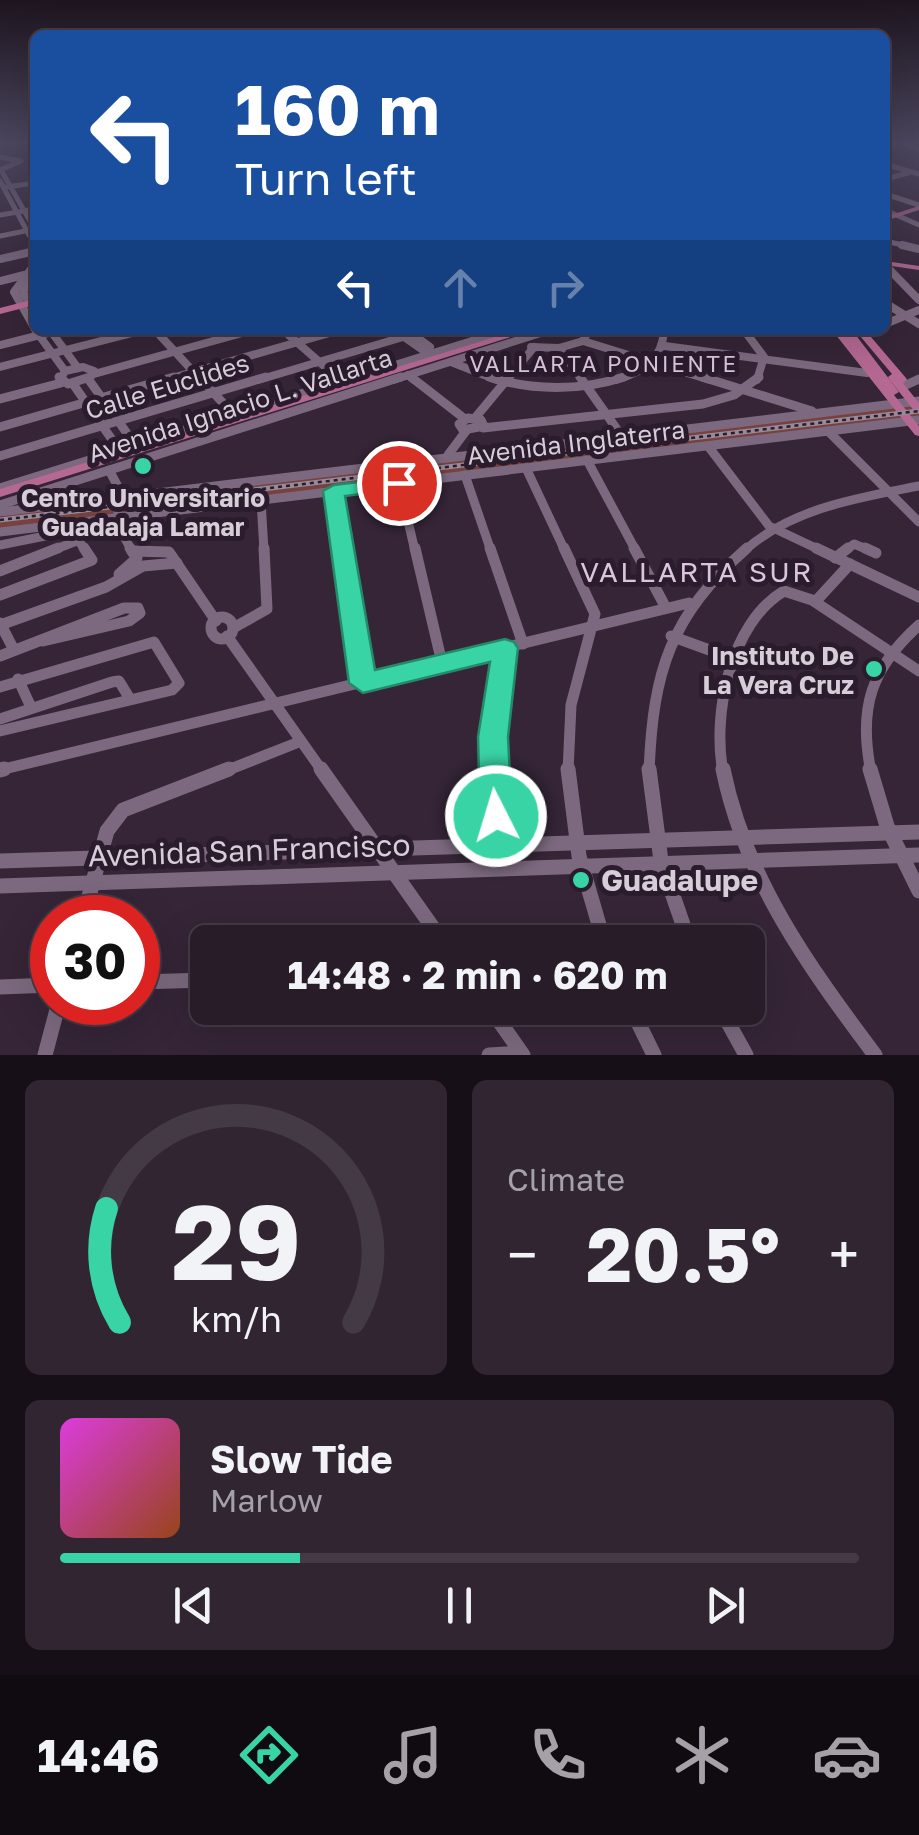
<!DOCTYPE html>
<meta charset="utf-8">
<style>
:root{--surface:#281c29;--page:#302531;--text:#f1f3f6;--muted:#a5a1a8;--line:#443a46;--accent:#39d4a5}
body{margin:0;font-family:"Golos Text",sans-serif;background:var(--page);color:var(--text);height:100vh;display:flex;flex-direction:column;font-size:38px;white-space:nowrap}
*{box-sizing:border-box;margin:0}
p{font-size:32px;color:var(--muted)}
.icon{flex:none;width:55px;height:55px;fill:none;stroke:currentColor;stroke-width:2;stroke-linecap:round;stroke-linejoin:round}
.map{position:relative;height:1055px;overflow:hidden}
.side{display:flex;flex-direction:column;gap:25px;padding:25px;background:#160f17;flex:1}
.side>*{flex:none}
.guide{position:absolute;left:30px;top:30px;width:860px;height:305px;border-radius:15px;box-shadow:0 10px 40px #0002,0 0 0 2px var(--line);background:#1a4fa0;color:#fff;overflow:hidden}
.speed{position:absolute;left:30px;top:895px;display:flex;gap:20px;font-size:50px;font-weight:700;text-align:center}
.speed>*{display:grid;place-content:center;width:130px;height:130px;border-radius:50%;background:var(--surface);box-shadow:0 10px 40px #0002,0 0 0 2px var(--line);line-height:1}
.speed .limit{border:15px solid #d22;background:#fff;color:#111}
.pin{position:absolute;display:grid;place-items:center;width:85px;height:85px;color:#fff;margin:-42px;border:5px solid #fff;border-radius:50%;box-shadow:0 2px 10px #0007}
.me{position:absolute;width:110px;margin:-55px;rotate:355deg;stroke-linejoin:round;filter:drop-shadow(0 0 8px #0008)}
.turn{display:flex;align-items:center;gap:35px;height:210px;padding:0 40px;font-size:45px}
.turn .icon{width:130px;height:130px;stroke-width:2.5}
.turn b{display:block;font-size:70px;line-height:85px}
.lanes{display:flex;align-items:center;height:95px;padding:0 40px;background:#0003;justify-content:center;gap:50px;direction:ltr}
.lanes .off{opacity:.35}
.big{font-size:75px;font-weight:700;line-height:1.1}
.side .widget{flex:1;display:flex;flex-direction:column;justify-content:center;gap:15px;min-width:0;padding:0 35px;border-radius:15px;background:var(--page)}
.side .dial{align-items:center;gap:0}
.dial svg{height:260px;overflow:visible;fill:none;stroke:var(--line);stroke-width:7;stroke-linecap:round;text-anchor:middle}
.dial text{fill:var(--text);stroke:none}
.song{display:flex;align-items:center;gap:30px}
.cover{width:120px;height:120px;border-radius:15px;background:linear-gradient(135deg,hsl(300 70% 55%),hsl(20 70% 35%))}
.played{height:10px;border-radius:5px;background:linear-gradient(90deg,var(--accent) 30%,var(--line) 30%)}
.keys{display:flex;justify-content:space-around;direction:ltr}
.heat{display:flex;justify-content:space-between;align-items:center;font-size:55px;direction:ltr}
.side .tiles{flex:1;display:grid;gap:25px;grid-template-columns:1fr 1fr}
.widget:last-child{grid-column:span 2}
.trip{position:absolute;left:190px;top:925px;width:575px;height:100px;border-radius:15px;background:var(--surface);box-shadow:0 10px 40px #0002,0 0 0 2px var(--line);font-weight:700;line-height:100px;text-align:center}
.tab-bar{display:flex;height:160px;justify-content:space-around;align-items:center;background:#100b10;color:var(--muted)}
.tab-bar .icon{width:70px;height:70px}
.tab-bar .on{color:var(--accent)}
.tab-bar b{font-size:45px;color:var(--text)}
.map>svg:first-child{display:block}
.green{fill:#77413f}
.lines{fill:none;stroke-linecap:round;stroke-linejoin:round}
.minor-far4{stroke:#7c697f;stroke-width:5}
.minor-far3{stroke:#7c697f;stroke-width:8}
.minor-far2{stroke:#7c697f;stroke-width:9}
.minor-far1{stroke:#7c697f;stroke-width:11}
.minor{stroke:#7c697f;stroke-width:15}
.major{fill:#b46892;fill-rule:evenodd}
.rail-casing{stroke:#978a99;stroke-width:5}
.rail{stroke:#2a1b2d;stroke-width:2.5;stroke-dasharray:4;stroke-linecap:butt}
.route{fill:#39d4a5;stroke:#258a6b;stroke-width:2.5}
.poi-dot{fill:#39d4a5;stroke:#2a1b2d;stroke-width:4}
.labels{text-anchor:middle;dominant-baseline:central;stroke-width:10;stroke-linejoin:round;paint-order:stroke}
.far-neighbourhood-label{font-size:22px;letter-spacing:2.5px;fill:#dac5dd;stroke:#2a1b2d}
.street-label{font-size:25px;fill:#d7cdd9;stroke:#2a1b2d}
.poi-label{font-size:25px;font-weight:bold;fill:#d7cdd9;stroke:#2a1b2d}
.neighbourhood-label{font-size:28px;letter-spacing:2.5px;fill:#dac5dd;stroke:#2a1b2d}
.near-street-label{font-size:30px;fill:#d7cdd9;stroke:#2a1b2d}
.near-poi-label{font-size:30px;font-weight:bold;fill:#d7cdd9;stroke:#2a1b2d;text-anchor:start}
</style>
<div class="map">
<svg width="919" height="1055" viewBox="0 0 919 1055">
<rect width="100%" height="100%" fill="#352537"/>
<!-- green -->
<path class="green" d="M919,402V418L0,529V517L71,503Z"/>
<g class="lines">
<!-- minor-far4 -->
<g class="minor-far4">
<path d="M901,143L919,149"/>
<path d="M0,157L21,161L0,170"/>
<path d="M885,164L919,174"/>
<path d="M1,170L30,221"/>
<path d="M885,179L908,173"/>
<path d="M0,181L35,246"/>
<path d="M6,187L35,183"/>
<path d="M885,194L919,205"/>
<path d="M885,210L919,225"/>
<path d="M0,215L35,209"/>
<path d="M885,229V247"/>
<path d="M0,236L35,229"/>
<path d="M885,241L912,247"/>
</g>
<!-- minor-far3 -->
<g class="minor-far3">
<path d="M885,245V249"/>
<path d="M902,245L919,249"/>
<path d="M0,259L35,251"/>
<path d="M35,264L14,292L35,329"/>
<path d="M885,265L919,300"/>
<path d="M28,280L23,293L35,310"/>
<path d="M0,281L24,275"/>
<path d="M885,303L919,324"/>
<path d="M885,324L919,310"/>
<path d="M50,330L78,368"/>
<path d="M155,330L201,380"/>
<path d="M283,330L340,380"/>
<path d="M394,330L430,355"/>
<path d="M407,330L430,347"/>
<path d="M744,330L764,357L757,380"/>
<path d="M36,331L65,371"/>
<path d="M583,341L710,380"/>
<path d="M0,345L60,330"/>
<path d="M665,346L867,373"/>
<path d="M531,347L559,348L583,341L589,330"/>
<path d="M559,348L582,380"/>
<path d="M451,362L497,380"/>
<path d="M0,367L144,330"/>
<path d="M94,374L253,330"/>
<path d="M408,375L414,380"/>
<path d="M60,380L65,371L83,367L94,371L89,380"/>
<path d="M165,380L340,330"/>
<path d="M258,380L403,337"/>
<path d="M347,380L507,330"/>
<path d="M393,380L550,330"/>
<path d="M507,380L534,347"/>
<path d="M616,380C644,371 662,361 664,330"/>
</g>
<!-- minor-far2 -->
<g class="minor-far2">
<path d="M59,377L68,384L90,377"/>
<path d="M199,377L234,415"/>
<path d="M337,377L342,382"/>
<path d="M411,377L465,419"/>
<path d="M489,377C532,391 581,391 624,377"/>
<path d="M580,377L621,435"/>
<path d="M702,377L812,411"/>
<path d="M89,380L136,446"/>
<path d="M73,384L120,451"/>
<path d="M906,385L919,379"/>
<path d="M0,399L61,383"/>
<path d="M468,418L481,420L484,426L463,430L459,424Z"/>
<path d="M475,418L509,377"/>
<path d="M0,427L174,377"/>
<path d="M483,428L703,404L734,395L759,377"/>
<path d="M828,431L919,522"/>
<path d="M708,446L769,526L822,551"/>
<path d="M448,455L466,431"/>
<path d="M0,456L266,377"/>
<path d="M587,460L636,551"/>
<path d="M526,468L565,551"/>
<path d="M109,470L122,494L116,522L132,551"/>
<path d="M465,475L491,551"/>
<path d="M399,483L415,551"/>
<path d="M0,488L355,377"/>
<path d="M334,491L343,551"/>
<path d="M261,500L264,551"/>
<path d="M0,505L401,377"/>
<path d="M0,512L919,401"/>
<path d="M0,532L919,420"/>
<path d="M0,545L65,532L75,536L86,551"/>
<path d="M51,551L79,540"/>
<path d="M744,551C792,508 858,498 919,486"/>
<path d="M845,551L854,544L871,551"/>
</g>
<!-- minor-far1 -->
<g class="minor-far1">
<path d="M130,548L133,553"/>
<path d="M343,548L363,683"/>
<path d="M415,548L442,663"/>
<path d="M490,548L523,644"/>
<path d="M564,548L595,614L571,705L568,772"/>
<path d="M634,548L666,608"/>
<path d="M816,548L919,597"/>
<path d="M865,548L876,553"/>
<path d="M132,551L169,552L216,621"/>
<path d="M835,558L848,548"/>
<path d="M0,571L58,548"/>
<path d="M119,574L137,558"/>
<path d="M0,595L92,560L84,548"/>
<path d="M816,601L850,564"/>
<circle cx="222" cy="628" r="11"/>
<path d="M0,623L14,650"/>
<path d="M0,625L106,587L143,566L177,563"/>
<path d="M235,627L267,609L264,548"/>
<path d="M227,636L323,772"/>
<path d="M671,636L734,659"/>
<path d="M0,656L124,608H138L140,613L129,621L43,641"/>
<path d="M18,679L30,705"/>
<path d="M0,687L154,642L179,683L172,690L0,731"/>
<path d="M0,719L112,682L119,681L130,699"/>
<path d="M0,770L689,603"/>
<path d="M223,772L299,742"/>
<path d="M492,772L505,648"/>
<path d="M649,772C653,671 670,616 747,548"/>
<path d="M723,772C712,715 730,623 784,591L812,600L919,671"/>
<path d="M871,772C858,708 871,668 919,625"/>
</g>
<!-- minor -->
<g class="minor">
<path d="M321,769L443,942"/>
<path d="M492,769L501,868"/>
<path d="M568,769L579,856L604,942"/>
<path d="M649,769L661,861L689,942"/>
<path d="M723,769C745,879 809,967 875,1055"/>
<path d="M870,769L887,826L919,891"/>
<path d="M0,770L4,769"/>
<path d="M0,861L919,832"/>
<path d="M0,886L919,855"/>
<path d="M83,918L107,831L123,810L229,769"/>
<path d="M138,982L208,980"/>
<path d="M0,987L52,985"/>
<path d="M490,1008L523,1055"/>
<path d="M631,1008L654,1055"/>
<path d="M720,1008L746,1055"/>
<path d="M45,1055L59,1002"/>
<path d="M489,1055L521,1053"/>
</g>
<!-- major -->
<g class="major">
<path d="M899,143L898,144L885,148V144Z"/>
<path d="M919,206V210L885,221V217Z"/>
<path d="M885,261L919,266V270L885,265Z"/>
<path d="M35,299V305L0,314V308Z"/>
<path d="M518,330H533L0,497V489Z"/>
<path d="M832,330H842L849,339L842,330H852L899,392L894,395L919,426V436L915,435Z"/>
<path d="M855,330H865L906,378L907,380L903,383L919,403V413L915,412L889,379L888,377L892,374Z"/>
</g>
<!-- rail casing -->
<g class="rail-casing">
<path id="rail" d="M0,520L919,411"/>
</g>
<!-- rail -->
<use href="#rail" class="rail"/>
</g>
<!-- sky -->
<linearGradient id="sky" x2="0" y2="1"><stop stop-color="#1d141e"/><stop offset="0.49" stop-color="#4b465e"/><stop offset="1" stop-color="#4b465e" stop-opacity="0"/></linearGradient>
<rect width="919" height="291" fill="url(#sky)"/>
<!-- route -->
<path class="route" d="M399,477L406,479V488L345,496L375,670L505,639L514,642L518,648L508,737L512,816L507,826L496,830L485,826L480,816L478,737L490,662L363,693L349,683L323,491L334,485Z"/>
<!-- markers -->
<g class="poi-dot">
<circle cx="143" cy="466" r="10"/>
<circle cx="874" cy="669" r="10"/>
<circle cx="581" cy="880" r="10"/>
</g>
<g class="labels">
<!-- far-neighbourhood labels -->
<g class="far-neighbourhood-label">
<text x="604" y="363">VALLARTA PONIENTE</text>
</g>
<!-- street labels -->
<g class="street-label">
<text transform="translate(167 386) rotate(-17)">Calle Euclides</text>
<text transform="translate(240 405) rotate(-18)">Avenida Ignacio L. Vallarta</text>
<text transform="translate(576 442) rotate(-7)">Avenida Inglaterra</text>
</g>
<!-- poi labels -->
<g class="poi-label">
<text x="143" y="497">Centro Universitario<tspan x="143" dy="29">Guadalaja Lamar</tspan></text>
<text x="854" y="655" text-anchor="end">Instituto De<tspan x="854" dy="29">La Vera Cruz</tspan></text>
</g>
<!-- neighbourhood labels -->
<g class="neighbourhood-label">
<text x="697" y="571">VALLARTA SUR</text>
</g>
<!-- near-street labels -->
<g class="near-street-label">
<text transform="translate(249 850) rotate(-2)">Avenida San Francisco</text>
</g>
<!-- near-poi labels -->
<g class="near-poi-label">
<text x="601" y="880">Guadalupe</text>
</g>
</g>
</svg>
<div class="speed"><div class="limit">30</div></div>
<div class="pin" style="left:399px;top:483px;background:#d93025"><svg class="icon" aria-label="arrive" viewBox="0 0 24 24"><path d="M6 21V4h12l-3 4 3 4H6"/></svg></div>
<svg class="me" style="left:496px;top:816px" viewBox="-20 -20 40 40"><circle r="17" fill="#39d4a5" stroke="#fff" stroke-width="3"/><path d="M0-11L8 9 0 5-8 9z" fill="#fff"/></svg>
<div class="trip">14:48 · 2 min · 620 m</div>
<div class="guide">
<div class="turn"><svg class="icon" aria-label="left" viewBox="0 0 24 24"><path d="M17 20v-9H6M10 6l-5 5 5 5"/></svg><div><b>160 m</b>Turn left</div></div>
<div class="lanes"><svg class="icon" aria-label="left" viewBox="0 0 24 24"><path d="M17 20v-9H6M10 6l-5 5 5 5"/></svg><svg class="icon off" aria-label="ahead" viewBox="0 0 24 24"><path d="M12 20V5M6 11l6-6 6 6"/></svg><svg class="icon off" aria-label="right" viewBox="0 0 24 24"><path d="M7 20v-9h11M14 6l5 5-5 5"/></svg></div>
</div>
</div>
<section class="side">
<div class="tiles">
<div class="widget dial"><svg viewBox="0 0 100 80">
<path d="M14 69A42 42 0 1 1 86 69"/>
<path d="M14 69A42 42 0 0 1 10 34" stroke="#39d4a5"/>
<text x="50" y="56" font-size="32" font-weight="700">29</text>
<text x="50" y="72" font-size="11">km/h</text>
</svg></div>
<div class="widget"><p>Climate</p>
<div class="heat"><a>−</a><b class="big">20.5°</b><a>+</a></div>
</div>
<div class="widget">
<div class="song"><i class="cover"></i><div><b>Slow Tide</b><p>Marlow</p></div></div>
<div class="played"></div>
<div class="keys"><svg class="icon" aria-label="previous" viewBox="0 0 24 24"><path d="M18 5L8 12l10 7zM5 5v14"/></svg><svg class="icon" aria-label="pause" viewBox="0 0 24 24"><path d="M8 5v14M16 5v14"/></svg><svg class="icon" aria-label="next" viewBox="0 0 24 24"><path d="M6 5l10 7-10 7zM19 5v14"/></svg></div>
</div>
</div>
</section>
<nav class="tab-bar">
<b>14:46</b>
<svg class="icon on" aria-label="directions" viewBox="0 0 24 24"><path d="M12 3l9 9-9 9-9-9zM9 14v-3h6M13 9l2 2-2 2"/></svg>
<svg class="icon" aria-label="music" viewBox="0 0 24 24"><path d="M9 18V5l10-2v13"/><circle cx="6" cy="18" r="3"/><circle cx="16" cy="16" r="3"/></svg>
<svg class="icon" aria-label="phone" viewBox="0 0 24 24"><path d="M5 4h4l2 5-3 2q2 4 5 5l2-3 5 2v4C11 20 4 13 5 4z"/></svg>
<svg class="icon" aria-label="climate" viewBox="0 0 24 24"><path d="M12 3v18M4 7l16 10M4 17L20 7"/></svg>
<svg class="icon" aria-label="car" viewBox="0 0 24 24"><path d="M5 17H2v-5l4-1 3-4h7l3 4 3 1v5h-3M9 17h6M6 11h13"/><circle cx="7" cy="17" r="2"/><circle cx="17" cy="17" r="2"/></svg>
</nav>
